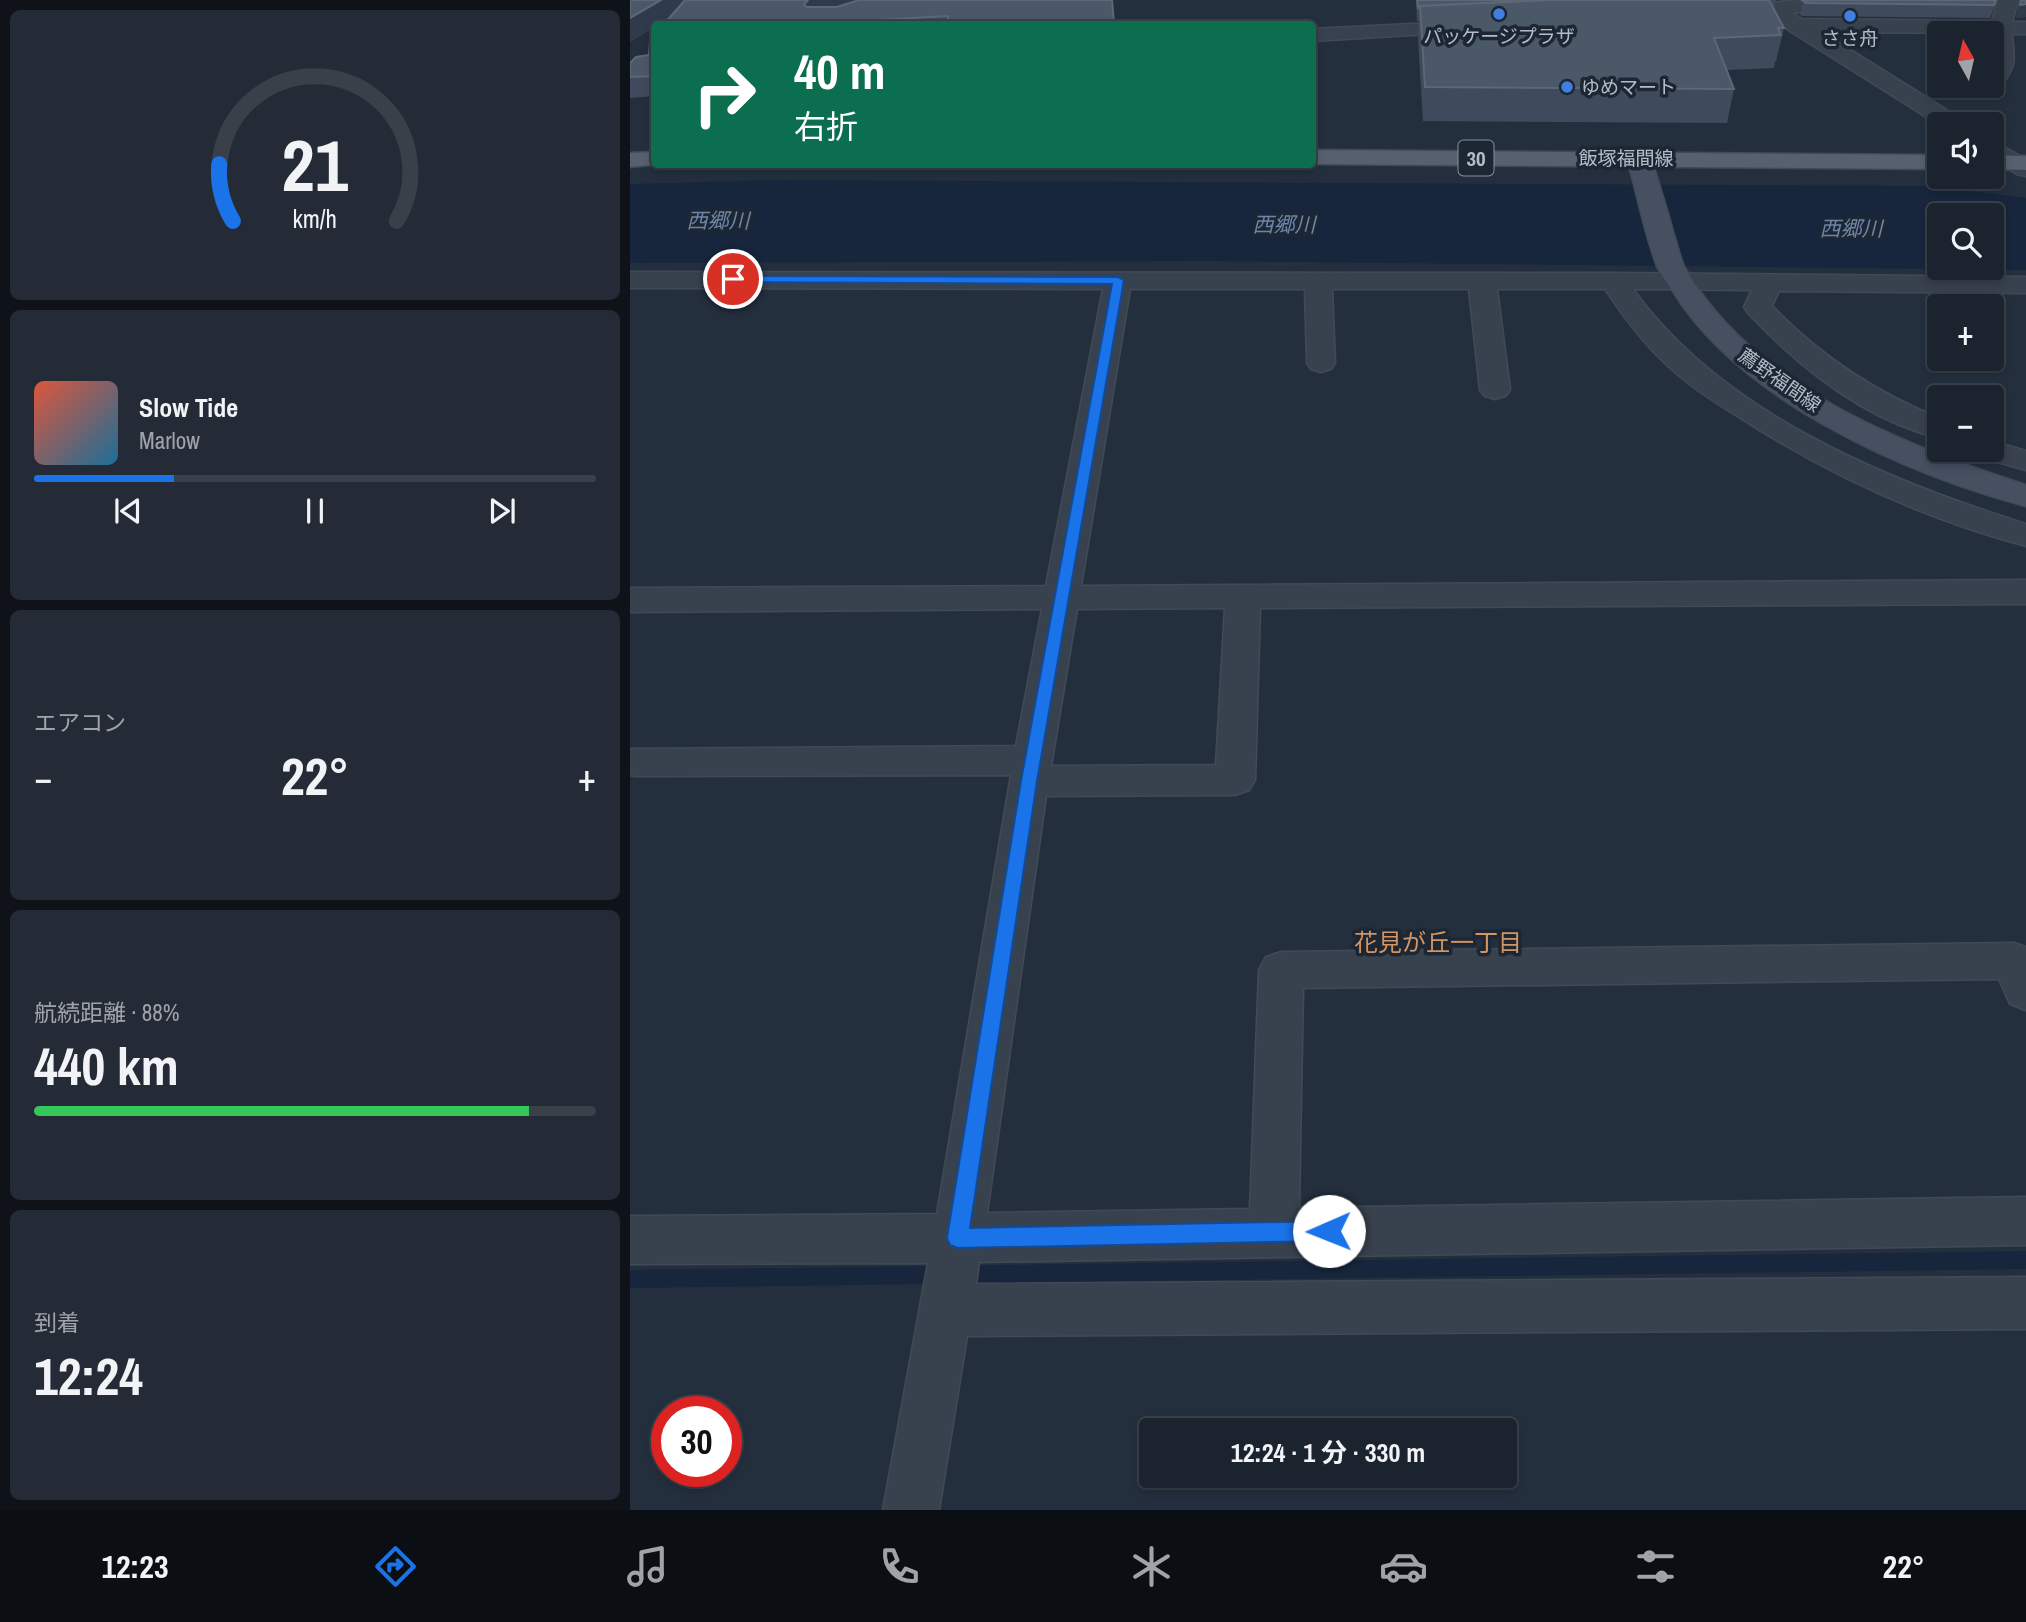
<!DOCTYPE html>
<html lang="ja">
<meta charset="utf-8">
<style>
:root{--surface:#1b232e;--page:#242b36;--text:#f1f3f6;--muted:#a0a4aa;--line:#39404a;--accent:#1a73e8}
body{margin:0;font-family:"Archivo Narrow","Noto Sans JP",sans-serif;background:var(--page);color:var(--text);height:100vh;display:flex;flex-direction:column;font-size:26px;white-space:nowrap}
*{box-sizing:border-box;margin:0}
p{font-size:23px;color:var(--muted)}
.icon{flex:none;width:38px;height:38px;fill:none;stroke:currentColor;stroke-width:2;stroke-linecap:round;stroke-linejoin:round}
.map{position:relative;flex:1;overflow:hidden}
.drawer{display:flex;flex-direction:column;gap:10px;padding:10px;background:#0f1319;width:630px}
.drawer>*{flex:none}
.top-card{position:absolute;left:21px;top:21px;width:665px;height:147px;border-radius:7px;box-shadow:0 4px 10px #0003,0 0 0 2px var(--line);background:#0b6e4f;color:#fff;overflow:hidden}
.needle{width:46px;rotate:352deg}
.controls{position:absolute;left:1297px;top:21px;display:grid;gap:14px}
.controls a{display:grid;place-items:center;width:77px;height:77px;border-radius:7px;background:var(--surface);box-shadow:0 4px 10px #0003,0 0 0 2px var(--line);font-size:35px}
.speed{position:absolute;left:21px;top:1396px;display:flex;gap:14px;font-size:35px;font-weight:700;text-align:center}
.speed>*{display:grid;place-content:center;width:91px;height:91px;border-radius:50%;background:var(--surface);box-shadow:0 4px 10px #0003,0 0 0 2px var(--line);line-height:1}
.speed .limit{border:10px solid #d22;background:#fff;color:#111}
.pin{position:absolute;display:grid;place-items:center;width:60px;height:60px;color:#fff;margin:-30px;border:4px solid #fff;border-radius:50%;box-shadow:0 2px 7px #0007}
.me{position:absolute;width:77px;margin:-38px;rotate:269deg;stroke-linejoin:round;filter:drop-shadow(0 0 5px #0008)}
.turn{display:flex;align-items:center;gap:24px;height:147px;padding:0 28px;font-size:32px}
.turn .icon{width:91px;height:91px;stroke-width:2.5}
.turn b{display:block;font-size:49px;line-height:60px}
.big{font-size:52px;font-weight:700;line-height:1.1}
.drawer .widget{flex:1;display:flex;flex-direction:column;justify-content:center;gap:10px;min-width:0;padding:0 24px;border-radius:10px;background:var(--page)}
.drawer .dial{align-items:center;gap:0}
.dial svg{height:182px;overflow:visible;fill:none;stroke:var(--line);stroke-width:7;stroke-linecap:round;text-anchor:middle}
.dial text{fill:var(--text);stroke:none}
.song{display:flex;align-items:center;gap:21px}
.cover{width:84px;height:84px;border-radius:10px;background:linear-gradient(135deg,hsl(10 70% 55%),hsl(200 70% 35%))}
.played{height:7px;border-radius:4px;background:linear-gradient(90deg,var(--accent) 25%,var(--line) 25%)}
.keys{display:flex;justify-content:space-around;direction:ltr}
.heat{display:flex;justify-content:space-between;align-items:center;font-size:38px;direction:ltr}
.charge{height:10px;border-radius:5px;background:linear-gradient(90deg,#34c759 88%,var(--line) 0)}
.trip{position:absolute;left:509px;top:1418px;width:378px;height:70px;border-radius:7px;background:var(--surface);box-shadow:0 4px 10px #0003,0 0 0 2px var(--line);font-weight:700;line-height:70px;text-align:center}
.tab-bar{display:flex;height:112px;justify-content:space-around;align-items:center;background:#0b0e12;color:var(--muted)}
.tab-bar .icon{width:49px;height:49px}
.tab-bar .selected{color:var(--accent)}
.tab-bar b{font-size:32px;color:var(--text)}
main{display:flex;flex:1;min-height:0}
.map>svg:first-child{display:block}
.water{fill:#17263c;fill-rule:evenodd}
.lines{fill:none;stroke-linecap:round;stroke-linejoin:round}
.stream{fill:#17263c;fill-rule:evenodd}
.minor-casing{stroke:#414a57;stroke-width:3}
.tertiary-casing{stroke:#414a57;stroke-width:3}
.secondary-casing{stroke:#414a57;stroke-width:3}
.primary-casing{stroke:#414a57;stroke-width:3}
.minor{fill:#38414e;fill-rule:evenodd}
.tertiary{fill:#38414e;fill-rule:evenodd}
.secondary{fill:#465061;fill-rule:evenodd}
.primary{fill:#56606e;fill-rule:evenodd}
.wall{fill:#3f4b5c}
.shaded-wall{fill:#2f3b4b}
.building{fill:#4b5868;stroke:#5c6777;stroke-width:2}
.route{fill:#1a73e8;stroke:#114b97;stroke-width:2}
.shop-dot{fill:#3f7fe0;stroke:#1d2633;stroke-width:2.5}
.labels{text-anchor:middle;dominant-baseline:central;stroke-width:7;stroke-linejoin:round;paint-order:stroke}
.far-poi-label{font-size:19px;fill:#b4bcc9;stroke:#1d2633}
.far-street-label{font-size:19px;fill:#b4bcc9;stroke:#1d2633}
.shield{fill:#1d2633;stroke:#878f9c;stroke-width:2}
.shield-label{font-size:21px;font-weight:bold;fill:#b4bcc9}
.far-water-label{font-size:21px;font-style:italic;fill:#6d86a8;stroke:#1d2633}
.neighbourhood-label{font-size:24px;fill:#d59563;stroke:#1d2633}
</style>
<main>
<section class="drawer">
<div class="widget dial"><svg viewBox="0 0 100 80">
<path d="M14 69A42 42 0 1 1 86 69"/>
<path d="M14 69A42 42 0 0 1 8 44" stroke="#1a73e8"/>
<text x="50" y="56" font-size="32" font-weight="700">21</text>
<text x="50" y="72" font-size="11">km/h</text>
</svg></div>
<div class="widget">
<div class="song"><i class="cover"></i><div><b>Slow Tide</b><p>Marlow</p></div></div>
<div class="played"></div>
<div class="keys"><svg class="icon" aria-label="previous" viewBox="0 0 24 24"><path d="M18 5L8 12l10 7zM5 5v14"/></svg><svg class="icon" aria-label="pause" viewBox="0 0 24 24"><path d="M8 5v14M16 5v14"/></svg><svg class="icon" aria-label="next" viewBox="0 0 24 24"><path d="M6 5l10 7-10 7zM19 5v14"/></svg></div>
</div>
<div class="widget"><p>エアコン</p>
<div class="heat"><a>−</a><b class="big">22°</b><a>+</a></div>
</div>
<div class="widget"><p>航続距離 · 88%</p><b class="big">440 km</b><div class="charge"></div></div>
<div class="widget"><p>到着</p><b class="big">12:24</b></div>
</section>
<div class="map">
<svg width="1396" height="1510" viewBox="0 0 1396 1510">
<rect width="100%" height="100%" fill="#242f3e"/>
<!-- water -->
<path class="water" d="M144,180L1302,186L1396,198V270L580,261L0,263V184ZM1309,215H1362V268H1309Z"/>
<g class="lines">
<!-- stream -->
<path class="stream" d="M1396,1251V1269L0,1288V1270Z"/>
<!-- minor casing -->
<g class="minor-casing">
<g id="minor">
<path d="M1118,0H1142L1172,19L1362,21L1368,0H1388L1382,22H1396V34H1382C1384,63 1388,62 1370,88L1362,90L1353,86H1362L1364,56L1362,33L1192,32L1331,119L1335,124L1309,125L1157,29Z"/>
<path d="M1362,141L1396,159V176L1387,174L1362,158Z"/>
<path d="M0,272L983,273L1396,277V293L1149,291L1142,306C1190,356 1245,392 1309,418V438C1235,420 1169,367 1118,313L1114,307L1122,290L1003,289C1091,412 1255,480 1396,524V546C1295,519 1197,474 1109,417C1083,401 1058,385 1036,364C1012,342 993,316 975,289H867L880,390L875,396L865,399L855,396L850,390L839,289H702L705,363L701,369L691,372L681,369L677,363L675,289H500L451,586L1396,580V604L630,608L625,780L619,790L605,795L416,796L357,1213L620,1209L629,970L636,957L651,952L1384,943L1396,947V1010L1380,1004L1369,979L673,988L669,1208L1396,1197V1245L349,1262L346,1284L1396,1277V1329L337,1336L309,1510H253L298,1263L0,1264V1216L307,1214L381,775L5,776L0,775V749L386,746L412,609L0,612V588L416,586L473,289L0,288ZM595,608L586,765L421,766L447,609Z"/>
<path d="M1362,441L1396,451V470L1350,457L1346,450H1362Z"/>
</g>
</g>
<!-- tertiary casing -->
<g class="tertiary-casing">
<g id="tertiary">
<path d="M1171,0H1249L1246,4L1239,6L1093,19L1086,17L1083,13L1086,9L1093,7Z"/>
<path d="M841,21L848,23L851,27L848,31L682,41V29Z"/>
</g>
</g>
<!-- secondary casing -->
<g class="secondary-casing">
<path id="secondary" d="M1009,151L1017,153L1021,158C1029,184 1037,209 1044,235C1048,246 1050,260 1056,270C1126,388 1272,445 1396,485V506C1276,475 1111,400 1044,293C1038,284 1031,275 1027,266C1014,232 1007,193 997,158L1001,153Z"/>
</g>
<!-- primary casing -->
<g class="primary-casing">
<g id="primary">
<path d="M682,150L1309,155V169L682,164Z"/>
<path d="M24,152V164H31L0,167V153Z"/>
<path d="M1362,155L1396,156V170L1362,169Z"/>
</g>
</g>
<!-- minor -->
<use href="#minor" class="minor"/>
<!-- tertiary -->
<use href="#tertiary" class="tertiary"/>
<!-- secondary -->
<use href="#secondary" class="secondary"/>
<!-- primary -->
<use href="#primary" class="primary"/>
</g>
<!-- wall -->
<g class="wall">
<path d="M0,0L485,24H34L40,17L28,24H24V27L0,42Z"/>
<path d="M786,0H1146L1144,9L1154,28L1146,61H1145L1144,68L1097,70L1104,89L1097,123L793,121L788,38L789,21H787Z"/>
<path d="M1367,0L1360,18L1173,16L1170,15L1173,1Z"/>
<path d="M1390,0H1396L1386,18Z"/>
<path d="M24,35V96L0,98V63L19,55Z"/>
</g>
<!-- shaded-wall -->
<g class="shaded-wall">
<path d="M31,0H68L28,24H24V27L0,42V18Z"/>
<path d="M178,0H235L184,18L174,5Z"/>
<path d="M1396,4V17L1386,18L1390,5Z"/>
</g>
<!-- building -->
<g class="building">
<path d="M0,0H31L0,18Z"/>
<path d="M55,0H178L174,5L177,7H207L229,0H482L484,24H317L318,16L229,21L228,24H34Z"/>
<path d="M787,0H923L790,6V7L788,8Z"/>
<path d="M923,0H1139L1154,28H1148L1151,35L1084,38L1104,89L795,87L790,6Z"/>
<path d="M1185,0H1366L1364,5L1176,3L1173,1Z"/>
<path d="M1391,0H1396V4L1390,5Z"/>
<path d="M24,35V76L0,77V63L6,57L19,55L20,41Z"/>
</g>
<!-- route -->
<path class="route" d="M103,276L488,277L494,280L407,781L340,1228L699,1221L707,1224L710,1231L707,1239L699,1241L328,1248L320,1245L317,1238L391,781L482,284L99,282L97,279Z"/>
<!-- markers -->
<g class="shop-dot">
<circle cx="869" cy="14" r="7"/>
<circle cx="1220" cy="16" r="7"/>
<circle cx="937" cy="87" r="7"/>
</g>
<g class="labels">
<!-- far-poi labels -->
<g class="far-poi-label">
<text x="869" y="36">パッケージプラザ</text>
<text x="1220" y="38">ささ舟</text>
<text x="951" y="87" text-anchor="start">ゆめマート</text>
</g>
<!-- far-street labels -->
<g class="far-street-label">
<text x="996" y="158">飯塚福間線</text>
<text transform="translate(1150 380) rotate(35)">薦野福間線</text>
</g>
<!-- shield labels -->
<rect class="shield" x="828.5" y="140.5" width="35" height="35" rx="5"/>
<g class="shield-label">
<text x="846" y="158">30</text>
</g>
<!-- far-water labels -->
<g class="far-water-label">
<text x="88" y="220">西郷川</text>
<text x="654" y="224">西郷川</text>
<text x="1221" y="228">西郷川</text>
</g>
<!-- neighbourhood labels -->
<g class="neighbourhood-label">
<text x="808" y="942">花見が丘一丁目</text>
</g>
</g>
</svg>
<div class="controls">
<a><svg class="needle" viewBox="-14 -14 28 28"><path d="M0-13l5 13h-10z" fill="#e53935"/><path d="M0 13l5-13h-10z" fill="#a0a4aa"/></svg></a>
<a><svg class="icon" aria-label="sound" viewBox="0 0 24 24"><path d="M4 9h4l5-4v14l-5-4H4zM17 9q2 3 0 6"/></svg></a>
<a><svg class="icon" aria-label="search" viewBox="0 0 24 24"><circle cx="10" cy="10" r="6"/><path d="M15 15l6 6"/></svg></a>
<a>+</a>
<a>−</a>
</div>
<div class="speed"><div class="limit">30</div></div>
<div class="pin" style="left:103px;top:279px;background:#d93025"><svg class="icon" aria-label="arrive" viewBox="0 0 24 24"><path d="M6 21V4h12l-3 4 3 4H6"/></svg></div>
<svg class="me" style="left:699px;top:1231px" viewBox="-20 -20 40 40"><circle r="19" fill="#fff"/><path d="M0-13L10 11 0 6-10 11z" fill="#1a73e8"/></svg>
<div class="trip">12:24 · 1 分 · 330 m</div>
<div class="top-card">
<div class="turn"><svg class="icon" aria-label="right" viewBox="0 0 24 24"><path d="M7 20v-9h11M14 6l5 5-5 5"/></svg><div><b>40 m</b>右折</div></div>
</div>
</div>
</main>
<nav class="tab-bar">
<b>12:23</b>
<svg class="icon selected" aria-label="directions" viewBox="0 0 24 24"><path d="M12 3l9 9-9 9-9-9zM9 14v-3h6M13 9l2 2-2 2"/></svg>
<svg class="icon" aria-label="music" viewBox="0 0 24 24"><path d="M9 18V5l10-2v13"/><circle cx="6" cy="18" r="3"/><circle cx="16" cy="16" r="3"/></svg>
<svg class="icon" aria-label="phone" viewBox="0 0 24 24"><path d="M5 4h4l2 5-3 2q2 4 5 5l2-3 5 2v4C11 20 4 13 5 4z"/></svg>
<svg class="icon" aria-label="climate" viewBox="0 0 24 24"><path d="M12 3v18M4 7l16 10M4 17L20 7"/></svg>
<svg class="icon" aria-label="car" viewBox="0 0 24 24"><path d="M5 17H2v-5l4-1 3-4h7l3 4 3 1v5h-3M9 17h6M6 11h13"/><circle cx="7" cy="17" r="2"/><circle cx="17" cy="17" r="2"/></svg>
<svg class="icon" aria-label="filters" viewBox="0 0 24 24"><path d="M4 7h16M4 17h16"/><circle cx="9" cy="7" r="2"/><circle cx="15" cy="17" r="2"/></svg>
<b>22°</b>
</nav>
